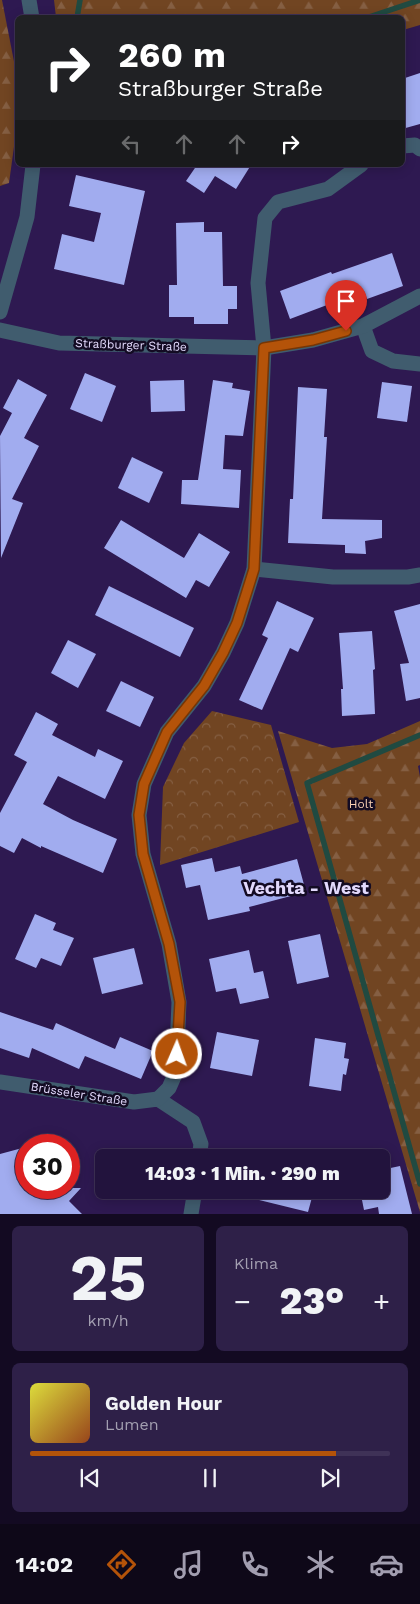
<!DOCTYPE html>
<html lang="de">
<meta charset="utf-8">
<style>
:root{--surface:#22133d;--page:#2e2048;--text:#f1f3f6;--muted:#a29eb0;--line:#3f3257;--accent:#b45309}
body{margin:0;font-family:"Work Sans",sans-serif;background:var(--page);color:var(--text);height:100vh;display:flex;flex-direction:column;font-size:19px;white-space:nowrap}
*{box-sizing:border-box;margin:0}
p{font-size:16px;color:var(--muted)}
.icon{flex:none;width:28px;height:28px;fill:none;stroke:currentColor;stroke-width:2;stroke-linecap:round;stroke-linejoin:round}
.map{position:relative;height:1214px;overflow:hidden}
.details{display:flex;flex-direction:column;gap:12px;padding:12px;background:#130a22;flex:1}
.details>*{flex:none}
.banner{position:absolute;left:15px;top:15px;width:390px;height:152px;border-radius:8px;box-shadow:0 2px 12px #0003,0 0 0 1px var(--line);background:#202124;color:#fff;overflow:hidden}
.speed{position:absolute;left:15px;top:1134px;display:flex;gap:10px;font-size:25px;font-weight:700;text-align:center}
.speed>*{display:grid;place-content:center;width:65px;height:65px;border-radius:50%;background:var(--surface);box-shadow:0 2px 12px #0003,0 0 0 1px var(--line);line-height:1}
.speed .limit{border:8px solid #d22;background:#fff;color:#111}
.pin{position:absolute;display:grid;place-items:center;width:42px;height:42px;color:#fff;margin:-51px -21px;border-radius:50% 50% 50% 0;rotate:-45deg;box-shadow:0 0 5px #0007}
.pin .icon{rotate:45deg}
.me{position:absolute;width:55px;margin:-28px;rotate:2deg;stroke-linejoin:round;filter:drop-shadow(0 0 4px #0008)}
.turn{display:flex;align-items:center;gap:18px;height:105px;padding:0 20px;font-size:22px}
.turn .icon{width:65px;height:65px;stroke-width:2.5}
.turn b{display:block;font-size:35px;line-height:42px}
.lanes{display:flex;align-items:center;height:48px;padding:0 20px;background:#0003;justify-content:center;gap:25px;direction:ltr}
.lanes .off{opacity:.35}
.big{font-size:38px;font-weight:800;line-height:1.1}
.details .card{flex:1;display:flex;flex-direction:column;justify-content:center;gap:8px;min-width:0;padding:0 18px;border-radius:8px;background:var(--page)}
.details .dial{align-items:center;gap:0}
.dial b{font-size:65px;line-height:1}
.song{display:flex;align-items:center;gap:15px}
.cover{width:60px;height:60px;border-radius:8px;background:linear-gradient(135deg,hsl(60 70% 55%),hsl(20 70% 35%))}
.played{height:5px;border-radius:2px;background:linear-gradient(90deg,var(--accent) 85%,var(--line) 85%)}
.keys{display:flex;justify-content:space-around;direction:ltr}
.heat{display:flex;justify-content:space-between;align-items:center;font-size:28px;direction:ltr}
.details .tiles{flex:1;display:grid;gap:12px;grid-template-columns:1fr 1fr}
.card:last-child{grid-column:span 2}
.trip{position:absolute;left:95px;top:1149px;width:295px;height:50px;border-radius:8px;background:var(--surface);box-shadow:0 2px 12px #0003,0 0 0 1px var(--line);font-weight:800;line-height:50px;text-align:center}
.tab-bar{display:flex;height:80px;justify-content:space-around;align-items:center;background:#0e0818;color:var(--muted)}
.tab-bar .icon{width:35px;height:35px}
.tab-bar .selected{color:var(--accent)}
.tab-bar b{font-size:22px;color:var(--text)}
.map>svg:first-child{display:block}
.forest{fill:url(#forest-firs)}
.park{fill:url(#park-crowns)}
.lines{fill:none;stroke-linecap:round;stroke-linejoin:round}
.stream{stroke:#204a41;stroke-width:5.5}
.building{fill:#a1acef}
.minor{stroke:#405c6e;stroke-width:15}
.route-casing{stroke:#753606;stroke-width:12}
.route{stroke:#b45309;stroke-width:9}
.labels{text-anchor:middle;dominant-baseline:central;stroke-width:5;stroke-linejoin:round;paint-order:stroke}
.street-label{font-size:12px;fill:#e2d9fc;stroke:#130b23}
.park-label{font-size:12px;fill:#fcd2b4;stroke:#130b23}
.district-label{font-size:18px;font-weight:bold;fill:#e2d9fc;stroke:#130b23}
</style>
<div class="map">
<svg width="420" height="1214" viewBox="0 0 420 1214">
<defs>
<pattern id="forest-firs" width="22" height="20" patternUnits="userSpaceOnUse" patternTransform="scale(1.25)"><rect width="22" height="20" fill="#714522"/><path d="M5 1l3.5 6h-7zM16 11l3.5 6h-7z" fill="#855f43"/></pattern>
<pattern id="park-crowns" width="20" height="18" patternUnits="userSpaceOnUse" patternTransform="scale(1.25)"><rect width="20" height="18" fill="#714522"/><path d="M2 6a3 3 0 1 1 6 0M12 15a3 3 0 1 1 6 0" fill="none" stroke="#855f43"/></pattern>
</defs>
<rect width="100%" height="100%" fill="#2e1951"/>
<!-- forest -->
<g class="forest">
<path d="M0,0H2L18,82L17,125L9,183L0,186Z"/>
<path d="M54,0H420V25L403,30L402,18L56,17Z"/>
<path d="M420,721V765L418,766L420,777V1212L278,731L332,748L367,744Z"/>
</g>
<!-- park -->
<path class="park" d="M212,711L271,725L299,822L160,865L163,787L184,743Z"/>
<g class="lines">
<!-- stream -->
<g class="stream">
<path d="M77,18L80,0"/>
<path d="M366,18L420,0"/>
<path d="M420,735L307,783L420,1184"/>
</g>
</g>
<!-- building -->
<g class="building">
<path d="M420,73V124L402,129V79Z"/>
<path d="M197,165H251L236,189L215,176L204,193L186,181Z"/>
<path d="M76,175L145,191L124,285L54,269L62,234L94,242L101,213L69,206Z"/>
<path d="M204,222V232H222L223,286H237V309H228V324H194V317H169V285H177L176,223Z"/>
<path d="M392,253L403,286L367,299L364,291L290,319L280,291L331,272L332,274Z"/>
<path d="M85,373L116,386L102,422L70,409Z"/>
<path d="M18,379L47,395L24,438L39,446L12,499L23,503L1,558L0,436L12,413L3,408Z"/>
<path d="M184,380L185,411L151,412L150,381Z"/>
<path d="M213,380L233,383L232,388L250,391L243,436L225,435L223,469L241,470L239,508L181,504L182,480H198Z"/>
<path d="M382,382L412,386L407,422L377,418Z"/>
<path d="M298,387L327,389L324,437H327L322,519L382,520V538L365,541L366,554L345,553V545L288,543L290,499H293Z"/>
<path d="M132,457L163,472L149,503L118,488Z"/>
<path d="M121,520L184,558L199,533L230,552L209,587L196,580L186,598L104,548Z"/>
<path d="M109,586L194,628L180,657L95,615Z"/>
<path d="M277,601L314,618L298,652L290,648L262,710L239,700L268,638L262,635Z"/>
<path d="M420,604V698L406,701L400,664L409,663L394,611Z"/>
<path d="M372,631L375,669L373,670L375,714L342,716L341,689H343L339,633Z"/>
<path d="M68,640L96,654L78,688L51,673Z"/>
<path d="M121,681L154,697L140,727L106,711Z"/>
<path d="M36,712L58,724L52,735L95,757L98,749L123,761L105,799L58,776L43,804L73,820L117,839L103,873L41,846V848L22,838L14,853L0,846V813L27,762L14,755Z"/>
<path d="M212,858L215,872L240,866L242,874L297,859L306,892L249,907L250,911L208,920L200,885L186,888L181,865Z"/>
<path d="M35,914L56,923L53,930L74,938L61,966L41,958L36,968L15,959Z"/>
<path d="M320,934L329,977L297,984L288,941Z"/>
<path d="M134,948L143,984L102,994L93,958Z"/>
<path d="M249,950L254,973L263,971L269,998L240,1004L236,988L216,992L209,959Z"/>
<path d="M0,1012L53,1030L56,1023L115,1049L120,1037L153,1051L141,1079L85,1056L79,1069L32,1048L29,1058L0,1048Z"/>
<path d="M217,1032L259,1040L252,1076L210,1068Z"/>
<path d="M315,1038L346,1043L344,1058L349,1059L346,1075L343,1074L341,1091L309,1086Z"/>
<path d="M26,1147V1188H81L69,1201L82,1214H0V1154Z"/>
<path d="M400,1166L412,1214H379L378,1207L364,1210L360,1190H381V1170Z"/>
<path d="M244,1190H314L308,1212L243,1196Z"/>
</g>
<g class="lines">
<!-- minor -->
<g class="minor">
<path d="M29,0L32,18"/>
<path d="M402,146L415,145L420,149"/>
<path d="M0,312L27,217L33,165"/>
<path d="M363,326L372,351L393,361L420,364"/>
<path d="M0,330L59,343L264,348L313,340L363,326L420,296"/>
<path d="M254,569L333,577H408L420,575"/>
<path d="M0,1082L134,1102L158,1099L193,1122L201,1144L199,1158"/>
<path d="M158,1099L169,1088L176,1072L179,1002L169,944L143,854L139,815L144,784L167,732L204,686L223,653L237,623L254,569L264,348L258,283L265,218L278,202L328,189L361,165"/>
<path d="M191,1214L195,1190"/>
</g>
</g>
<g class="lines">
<!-- route casing -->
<g class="route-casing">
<path id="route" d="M177,1054L180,1002L169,944L143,854L139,815L144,784L167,732L204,686L223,653L237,623L254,569L264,348L313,340L346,331"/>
</g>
<!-- route -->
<use href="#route" class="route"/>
</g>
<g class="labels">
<!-- street labels -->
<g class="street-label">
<text transform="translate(131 345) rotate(2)">Straßburger Straße</text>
<text transform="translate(79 1094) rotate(9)">Brüsseler Straße</text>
</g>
<!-- park labels -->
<g class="park-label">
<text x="361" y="804">Holt</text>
</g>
<!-- district labels -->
<g class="district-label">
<text x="306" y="887">Vechta - West</text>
</g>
</g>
</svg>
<div class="speed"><div class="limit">30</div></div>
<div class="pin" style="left:346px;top:331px;background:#d93025"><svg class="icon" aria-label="arrive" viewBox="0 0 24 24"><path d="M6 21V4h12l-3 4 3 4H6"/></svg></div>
<svg class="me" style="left:177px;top:1054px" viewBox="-20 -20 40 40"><circle r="17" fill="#b45309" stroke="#fff" stroke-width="3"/><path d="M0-11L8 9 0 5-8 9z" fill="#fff"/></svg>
<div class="trip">14:03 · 1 Min. · 290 m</div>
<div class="banner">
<div class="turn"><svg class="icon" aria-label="right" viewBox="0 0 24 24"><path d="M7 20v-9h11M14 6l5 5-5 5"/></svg><div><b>260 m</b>Straßburger Straße</div></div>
<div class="lanes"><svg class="icon off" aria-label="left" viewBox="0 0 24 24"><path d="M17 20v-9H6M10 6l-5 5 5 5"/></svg><svg class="icon off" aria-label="ahead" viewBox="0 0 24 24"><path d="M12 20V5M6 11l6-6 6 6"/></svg><svg class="icon off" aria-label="ahead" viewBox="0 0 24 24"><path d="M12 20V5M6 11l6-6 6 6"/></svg><svg class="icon" aria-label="right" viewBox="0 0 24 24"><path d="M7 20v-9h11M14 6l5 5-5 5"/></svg></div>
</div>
</div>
<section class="details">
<div class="tiles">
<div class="card dial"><b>25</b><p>km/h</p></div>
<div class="card"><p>Klima</p>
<div class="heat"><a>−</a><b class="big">23°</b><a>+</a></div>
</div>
<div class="card">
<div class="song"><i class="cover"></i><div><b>Golden Hour</b><p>Lumen</p></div></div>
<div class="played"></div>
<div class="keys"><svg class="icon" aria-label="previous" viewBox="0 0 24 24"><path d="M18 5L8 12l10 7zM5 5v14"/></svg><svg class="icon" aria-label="pause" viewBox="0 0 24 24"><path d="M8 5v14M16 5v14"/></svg><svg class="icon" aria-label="next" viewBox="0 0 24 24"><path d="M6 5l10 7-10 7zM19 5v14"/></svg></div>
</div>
</div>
</section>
<nav class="tab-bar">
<b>14:02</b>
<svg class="icon selected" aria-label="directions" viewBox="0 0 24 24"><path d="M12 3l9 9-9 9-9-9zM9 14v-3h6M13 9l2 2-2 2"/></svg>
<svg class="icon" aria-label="music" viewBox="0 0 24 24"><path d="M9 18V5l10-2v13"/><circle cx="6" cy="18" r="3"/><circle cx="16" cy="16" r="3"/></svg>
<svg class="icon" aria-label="phone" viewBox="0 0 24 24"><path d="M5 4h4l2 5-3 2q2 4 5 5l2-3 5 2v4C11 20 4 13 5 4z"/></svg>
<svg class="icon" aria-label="climate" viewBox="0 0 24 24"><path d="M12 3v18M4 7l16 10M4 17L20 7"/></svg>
<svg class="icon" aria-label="car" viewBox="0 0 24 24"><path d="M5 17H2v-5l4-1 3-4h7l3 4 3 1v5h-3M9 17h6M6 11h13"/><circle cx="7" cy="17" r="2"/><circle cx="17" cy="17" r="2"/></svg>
</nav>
